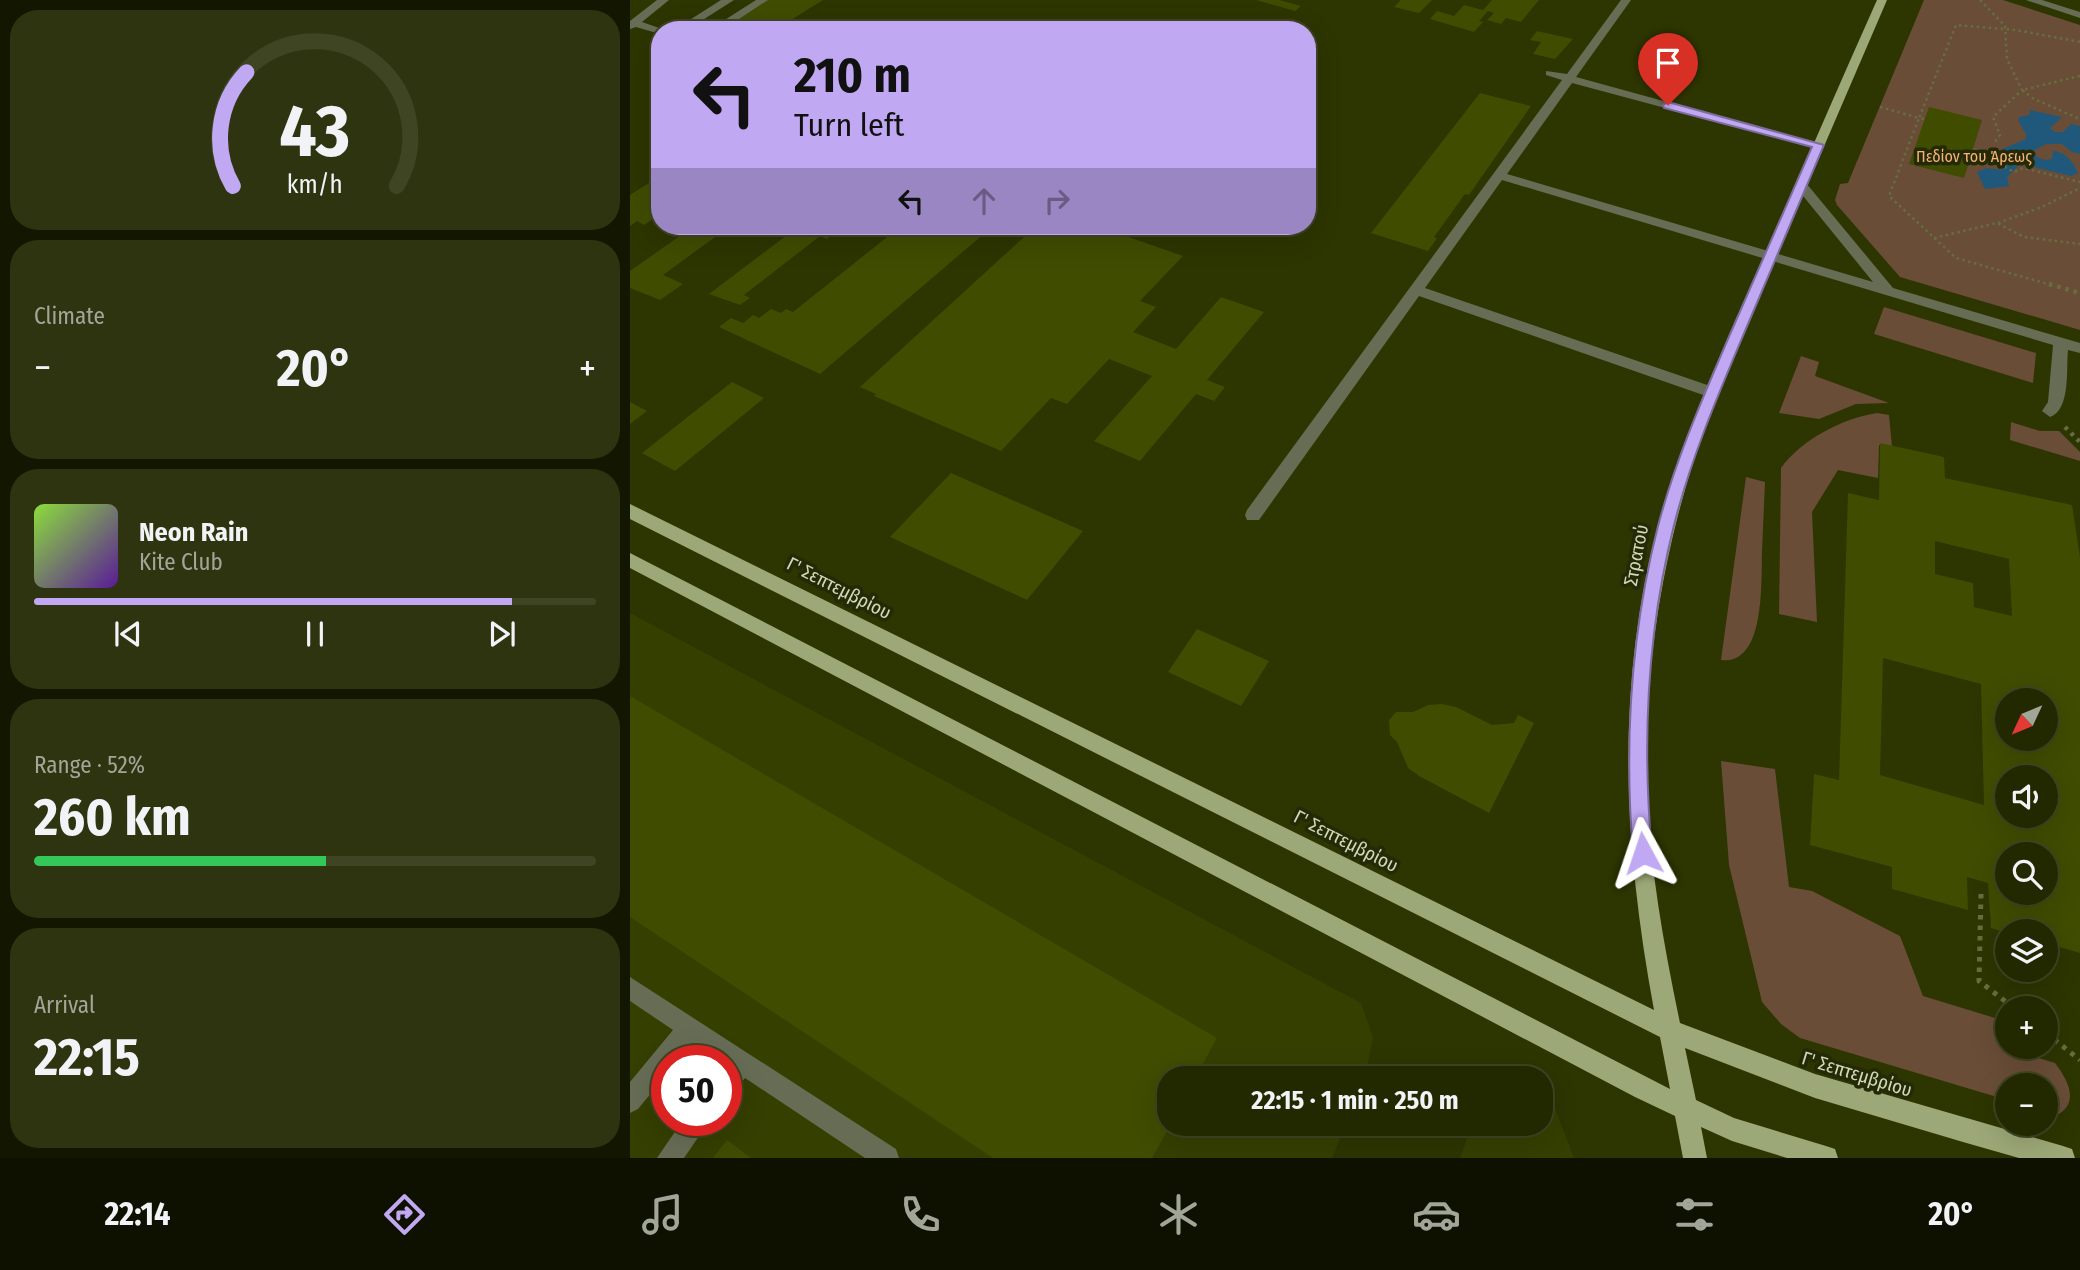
<!DOCTYPE html>
<meta charset="utf-8">
<style>
:root{--surface:#222800;--page:#2e340f;--text:#f1f3f6;--muted:#a2a699;--line:#3f4422;--accent:#c1a8f3}
body{margin:0;font-family:"Fira Sans Condensed",sans-serif;background:var(--page);color:var(--text);height:100vh;display:flex;flex-direction:column;font-size:26px;white-space:nowrap}
*{box-sizing:border-box;margin:0}
p{font-size:23px;color:var(--muted)}
.icon{flex:none;width:38px;height:38px;fill:none;stroke:currentColor;stroke-width:2;stroke-linecap:round;stroke-linejoin:round}
.map{position:relative;flex:1;overflow:hidden}
.panel{display:flex;flex-direction:column;gap:10px;padding:10px;background:#131600;width:630px}
.panel>*{flex:none}
.banner{position:absolute;left:21px;top:21px;width:665px;height:214px;border-radius:28px;box-shadow:0 7px 28px #0002,0 0 0 2px var(--line);background:#c1a8f3;color:#111;overflow:hidden}
.needle{width:46px;rotate:226deg}
.buttons{position:absolute;left:1365px;top:688px;display:grid;gap:14px}
.buttons a{display:grid;place-items:center;width:63px;height:63px;border-radius:50%;background:var(--surface);box-shadow:0 7px 28px #0002,0 0 0 2px var(--line);font-size:35px}
.speed{position:absolute;left:21px;top:1045px;display:flex;gap:14px;font-size:35px;font-weight:700;text-align:center}
.speed>*{display:grid;place-content:center;width:91px;height:91px;border-radius:50%;background:var(--surface);box-shadow:0 7px 28px #0002,0 0 0 2px var(--line);line-height:1}
.speed .limit{border:10px solid #d22;background:#fff;color:#111}
.pin{position:absolute;display:grid;place-items:center;width:60px;height:60px;color:#fff;margin:-72px -30px;border-radius:50% 50% 50% 0;rotate:-45deg;box-shadow:0 0 7px #0007}
.pin .icon{rotate:45deg}
.me{position:absolute;width:77px;margin:-38px;rotate:355deg;stroke-linejoin:round;filter:drop-shadow(0 0 5px #0008)}
.turn{display:flex;align-items:center;gap:24px;height:147px;padding:0 28px;font-size:32px}
.turn .icon{width:91px;height:91px;stroke-width:2.5}
.turn b{display:block;font-size:49px;line-height:60px}
.lanes{display:flex;align-items:center;height:66px;padding:0 28px;background:#0003;justify-content:center;gap:35px;direction:ltr}
.lanes .off{opacity:.35}
.big{font-size:52px;font-weight:700;line-height:1.1}
.panel .card{flex:1;display:flex;flex-direction:column;justify-content:center;gap:10px;min-width:0;padding:0 24px;border-radius:28px;background:var(--page)}
.panel .dial{align-items:center;gap:0}
.dial svg{height:182px;overflow:visible;fill:none;stroke:var(--line);stroke-width:7;stroke-linecap:round;text-anchor:middle}
.dial text{fill:var(--text);stroke:none}
.song{display:flex;align-items:center;gap:21px}
.cover{width:84px;height:84px;border-radius:10px;background:linear-gradient(135deg,hsl(90 70% 55%),hsl(270 70% 35%))}
.played{height:7px;border-radius:4px;background:linear-gradient(90deg,var(--accent) 85%,var(--line) 85%)}
.keys{display:flex;justify-content:space-around;direction:ltr}
.heat{display:flex;justify-content:space-between;align-items:center;font-size:38px;direction:ltr}
.charge{height:10px;border-radius:5px;background:linear-gradient(90deg,#34c759 52%,var(--line) 0)}
.trip{position:absolute;left:527px;top:1066px;width:396px;height:70px;border-radius:28px;background:var(--surface);box-shadow:0 7px 28px #0002,0 0 0 2px var(--line);font-weight:700;line-height:70px;text-align:center}
.dock{display:flex;height:112px;justify-content:space-around;align-items:center;background:#0e1000;color:var(--muted)}
.dock .icon{width:49px;height:49px}
.dock .on{color:var(--accent)}
.dock b{font-size:32px;color:var(--text)}
main{display:flex;flex:1;min-height:0}
.map>svg:first-child{display:block}
.built{fill:#353f00;fill-rule:evenodd}
.green{fill:#694d37}
.water{fill:#20587b}
.building{fill:#404c00;fill-rule:evenodd}
.lines{fill:none;stroke-linecap:round;stroke-linejoin:round}
.path-far2{stroke:#666e40;stroke-width:2.5;stroke-dasharray:2.5 3.5;stroke-linecap:butt}
.path-far1{stroke:#666e40;stroke-width:4.5;stroke-dasharray:3.5 5;stroke-linecap:butt}
.path{stroke:#666e40;stroke-width:5;stroke-dasharray:4.5 6;stroke-linecap:butt}
.minor{fill:#676d55;fill-rule:evenodd}
.major{fill:#9ca877;fill-rule:evenodd}
.route{fill:#c1a8f3;stroke:#7d6d9e;stroke-width:2}
.labels{text-anchor:middle;dominant-baseline:central;stroke-width:7;stroke-linejoin:round;paint-order:stroke}
.far-park-label{font-size:16px;fill:#f8b178;stroke:#242a06}
.street-label{font-size:19px;fill:#d0d8b7;stroke:#242a06}
</style>
<main>
<section class="panel">
<div class="card dial"><svg viewBox="0 0 100 80">
<path d="M14 69A42 42 0 1 1 86 69"/>
<path d="M14 69A42 42 0 0 1 20 19" stroke="#c1a8f3"/>
<text x="50" y="56" font-size="32" font-weight="700">43</text>
<text x="50" y="72" font-size="11">km/h</text>
</svg></div>
<div class="card"><p>Climate</p>
<div class="heat"><a>−</a><b class="big">20°</b><a>+</a></div>
</div>
<div class="card">
<div class="song"><i class="cover"></i><div><b>Neon Rain</b><p>Kite Club</p></div></div>
<div class="played"></div>
<div class="keys"><svg class="icon" aria-label="previous" viewBox="0 0 24 24"><path d="M18 5L8 12l10 7zM5 5v14"/></svg><svg class="icon" aria-label="pause" viewBox="0 0 24 24"><path d="M8 5v14M16 5v14"/></svg><svg class="icon" aria-label="next" viewBox="0 0 24 24"><path d="M6 5l10 7-10 7zM19 5v14"/></svg></div>
</div>
<div class="card"><p>Range · 52%</p><b class="big">260 km</b><div class="charge"></div></div>
<div class="card"><p>Arrival</p><b class="big">22:15</b></div>
</section>
<div class="map">
<svg width="1450" height="1158" viewBox="0 0 1450 1158">
<rect width="100%" height="100%" fill="#2d3500"/>
<!-- built -->
<g class="built">
<path d="M0,613L731,1003L743,1037L735,1078H539V1124H716L702,1158H0ZM37,1060H96V1120H37Z"/>
<path d="M910,1088L919,1093L944,1158H830L842,1124H910Z"/>
</g>
<!-- green -->
<g class="green">
<path d="M1294,0H1373L1450,25V330L1270,277L1207,205L1205,200L1210,184L1218,183Z"/>
<path d="M1254,307L1406,353L1403,383L1244,334Z"/>
<path d="M1171,356L1189,362L1185,376L1259,403L1226,404L1189,419L1149,413Z"/>
<path d="M1247,413L1259,415L1262,447L1249,445L1248,478L1208,470L1182,512L1187,622L1149,614L1151,468C1171,440 1213,418 1247,413Z"/>
<path d="M1381,422L1410,431H1429L1450,452V461L1380,440Z"/>
<path d="M1116,477L1135,482C1134,505 1133,528 1132,552C1131,580 1136,666 1091,660Z"/>
<path d="M1091,761L1145,769L1159,887L1182,891L1270,936L1293,996L1365,1018L1369,1046L1425,1063C1438,1080 1450,1103 1427,1115L1416,1112V1085H1377V1100L1170,1038L1151,1024L1132,1002L1099,865Z"/>
</g>
<!-- water -->
<path class="water" d="M1400,110L1432,117L1420,128L1425,132H1433L1441,124L1450,126V154L1442,152L1432,144H1416L1403,151C1406,159 1414,161 1422,159L1423,151C1436,152 1443,162 1448,173L1441,176L1388,163L1387,167L1377,177L1379,186L1355,189L1347,172L1357,168L1371,170L1379,163L1368,151L1396,139V134L1388,120L1389,117L1399,115Z"/>
<!-- building -->
<g class="building">
<path d="M137,0H193L145,30H87Z"/>
<path d="M626,0H649L671,6L665,11Z"/>
<path d="M771,0H802L789,13L764,7Z"/>
<path d="M862,0H909L891,22L876,18L871,24L857,20L864,13L858,11L849,21L853,22L844,32L800,19L807,11L824,16L834,5L853,10Z"/>
<path d="M907,31L943,39L925,59L903,54L911,42L900,40Z"/>
<path d="M850,93L901,106L839,195L835,194L804,237L807,238L798,251L741,233Z"/>
<path d="M1299,107L1352,120L1334,178L1279,164Z"/>
<path d="M30,176V206L26,209L30,210V214L14,225L7,221L0,226V195Z"/>
<path d="M64,226H100L33,275L53,284L30,300L0,288V271Z"/>
<path d="M169,226H205L203,227L208,229L197,239L190,236L114,295L120,298L110,305L79,294Z"/>
<path d="M271,226H363L190,374L89,327L101,318L113,323L123,315L129,318L141,309L151,313L156,309L163,312Z"/>
<path d="M406,226H467L553,256L510,301L526,307L503,332L546,349L591,297L634,312L577,380L595,387L584,401L566,394L510,461L464,441L522,376L479,359L437,404L421,398L371,451L244,396L246,394L230,387Z"/>
<path d="M102,382L134,398L45,471L12,453Z"/>
<path d="M0,402L17,411L0,424Z"/>
<path d="M1250,443L1314,457L1315,478L1442,505L1450,557V953L1416,943V931L1377,933L1361,928L1358,883L1337,877L1338,910L1262,889V867L1180,845L1184,774L1209,780L1218,493L1249,500ZM1305,541L1379,559L1382,616L1344,607L1343,583L1305,574ZM1253,658L1351,684L1354,805L1250,775ZM1377,700H1416V738H1377ZM1377,777H1416V816H1377ZM1377,854H1416V892H1377Z"/>
<path d="M321,473L453,531L397,600L260,537Z"/>
<path d="M567,629L639,661L611,706L538,672Z"/>
<path d="M0,696L587,1038L565,1078H539L541,1124L522,1158H363L0,917Z"/>
<path d="M812,704L826,707L862,725L884,723L888,715L904,723L859,813L789,776L778,768L767,742L760,735L759,720L766,712H783L798,705Z"/>
<path d="M97,1140L121,1158H83Z"/>
</g>
<g class="lines">
<!-- path-far2 -->
<g class="path-far2">
<path d="M1350,0L1375,26L1377,59L1392,90L1363,117L1370,135L1364,143"/>
<path d="M1450,76L1392,90L1404,99L1450,119"/>
<path d="M1250,107L1289,118L1259,196L1326,258L1425,286"/>
<path d="M1294,119L1289,118L1326,25L1386,30L1450,42"/>
<path d="M1343,149L1384,172L1393,168L1450,182"/>
<path d="M1368,223L1412,207L1450,188"/>
<path d="M1304,238L1367,223L1394,237L1450,244"/>
</g>
<!-- path-far1 -->
<g class="path-far1">
<path d="M1419,284L1450,293"/>
<path d="M1435,427L1450,442"/>
</g>
<!-- path -->
<g class="path">
<path d="M1351,894L1349,981L1384,1008"/>
<path d="M1416,1033L1450,1060"/>
</g>
<!-- minor -->
<g class="minor">
<path d="M27,0H39L12,22L35,30H30V34L6,27L0,29V21Z"/>
<path d="M91,0H104L57,30H44Z"/>
<path d="M126,0H138L92,30H79Z"/>
<path d="M991,0H1001L946,77L1194,145L1188,149L942,83L877,174L1243,282L1165,186L1166,183H1176L1263,288L1450,343V353L1438,350C1436,368 1441,410 1420,417L1412,411L1418,402L1423,345L872,180L795,288L1086,388L1089,392L1086,396H1076L789,296L629,520H617L615,515L617,510L932,80L916,75V71L937,74Z"/>
<path d="M1396,0H1412L1450,12V18Z"/>
<path d="M0,977L266,1149L269,1158H235L115,1078L104,1092L96,1096V1060H89L62,1043L48,1060H37V1074L8,1109L0,1113V1082L43,1030L0,1001Z"/>
<path d="M53,1120H80L54,1158H27Z"/>
</g>
<!-- major -->
<path class="major" d="M1247,0H1257L1084,402C1037,526 1012,659 1017,792C1020,869 1034,946 1050,1023L1185,1074L1433,1146L1442,1149L1445,1158H1389L1333,1142L1185,1098L1055,1048L1066,1100L1104,1118L1196,1146L1205,1149L1208,1158H1157L1102,1141L1071,1127L1077,1158H1053L1045,1116L1005,1097L0,568V553L1040,1089L1030,1037L0,519V504L1024,1010C997,863 987,725 1016,577C1038,467 1084,369 1129,268C1169,179 1207,89 1247,0Z"/>
</g>
<!-- route -->
<path class="route" d="M1038,102L1194,145C1168,207 1141,269 1115,331C1088,395 1061,458 1044,525C1017,632 1012,744 1022,853L1019,859L1013,862L1006,859L1003,853C994,744 1001,632 1028,526C1046,458 1074,395 1101,332C1128,270 1155,208 1182,147L1034,108L1033,105Z"/>
<g class="labels">
<!-- far-park labels -->
<g class="far-park-label">
<text x="1344" y="156">Πεδίον του Άρεως</text>
</g>
<!-- street labels -->
<g class="street-label">
<text transform="translate(1006 555) rotate(-79)">Στρατού</text>
<text transform="translate(209 588) rotate(27)">Γ' Σεπτεμβρίου</text>
<text transform="translate(716 841) rotate(27)">Γ' Σεπτεμβρίου</text>
<text transform="translate(1227 1074) rotate(17)">Γ' Σεπτεμβρίου</text>
</g>
</g>
</svg>
<div class="buttons">
<a><svg class="needle" viewBox="-14 -14 28 28"><path d="M0-13l5 13h-10z" fill="#e53935"/><path d="M0 13l5-13h-10z" fill="#a2a699"/></svg></a>
<a><svg class="icon" aria-label="sound" viewBox="0 0 24 24"><path d="M4 9h4l5-4v14l-5-4H4zM17 9q2 3 0 6"/></svg></a>
<a><svg class="icon" aria-label="search" viewBox="0 0 24 24"><circle cx="10" cy="10" r="6"/><path d="M15 15l6 6"/></svg></a>
<a><svg class="icon" aria-label="layers" viewBox="0 0 24 24"><path d="M12 4l9 5-9 5-9-5zM3 14l9 5 9-5"/></svg></a>
<a>+</a>
<a>−</a>
</div>
<div class="speed"><div class="limit">50</div></div>
<div class="pin" style="left:1038px;top:105px;background:#d93025"><svg class="icon" aria-label="arrive" viewBox="0 0 24 24"><path d="M6 21V4h12l-3 4 3 4H6"/></svg></div>
<svg class="me" style="left:1013px;top:853px" viewBox="-20 -20 40 40"><path d="M0-17L14 15 0 8-14 15z" fill="#c1a8f3" stroke="#fff" stroke-width="4"/></svg>
<div class="trip">22:15 · 1 min · 250 m</div>
<div class="banner">
<div class="turn"><svg class="icon" aria-label="left" viewBox="0 0 24 24"><path d="M17 20v-9H6M10 6l-5 5 5 5"/></svg><div><b>210 m</b>Turn left</div></div>
<div class="lanes"><svg class="icon" aria-label="left" viewBox="0 0 24 24"><path d="M17 20v-9H6M10 6l-5 5 5 5"/></svg><svg class="icon off" aria-label="ahead" viewBox="0 0 24 24"><path d="M12 20V5M6 11l6-6 6 6"/></svg><svg class="icon off" aria-label="right" viewBox="0 0 24 24"><path d="M7 20v-9h11M14 6l5 5-5 5"/></svg></div>
</div>
</div>
</main>
<nav class="dock">
<b>22:14</b>
<svg class="icon on" aria-label="directions" viewBox="0 0 24 24"><path d="M12 3l9 9-9 9-9-9zM9 14v-3h6M13 9l2 2-2 2"/></svg>
<svg class="icon" aria-label="music" viewBox="0 0 24 24"><path d="M9 18V5l10-2v13"/><circle cx="6" cy="18" r="3"/><circle cx="16" cy="16" r="3"/></svg>
<svg class="icon" aria-label="phone" viewBox="0 0 24 24"><path d="M5 4h4l2 5-3 2q2 4 5 5l2-3 5 2v4C11 20 4 13 5 4z"/></svg>
<svg class="icon" aria-label="climate" viewBox="0 0 24 24"><path d="M12 3v18M4 7l16 10M4 17L20 7"/></svg>
<svg class="icon" aria-label="car" viewBox="0 0 24 24"><path d="M5 17H2v-5l4-1 3-4h7l3 4 3 1v5h-3M9 17h6M6 11h13"/><circle cx="7" cy="17" r="2"/><circle cx="17" cy="17" r="2"/></svg>
<svg class="icon" aria-label="filters" viewBox="0 0 24 24"><path d="M4 7h16M4 17h16"/><circle cx="9" cy="7" r="2"/><circle cx="15" cy="17" r="2"/></svg>
<b>20°</b>
</nav>
